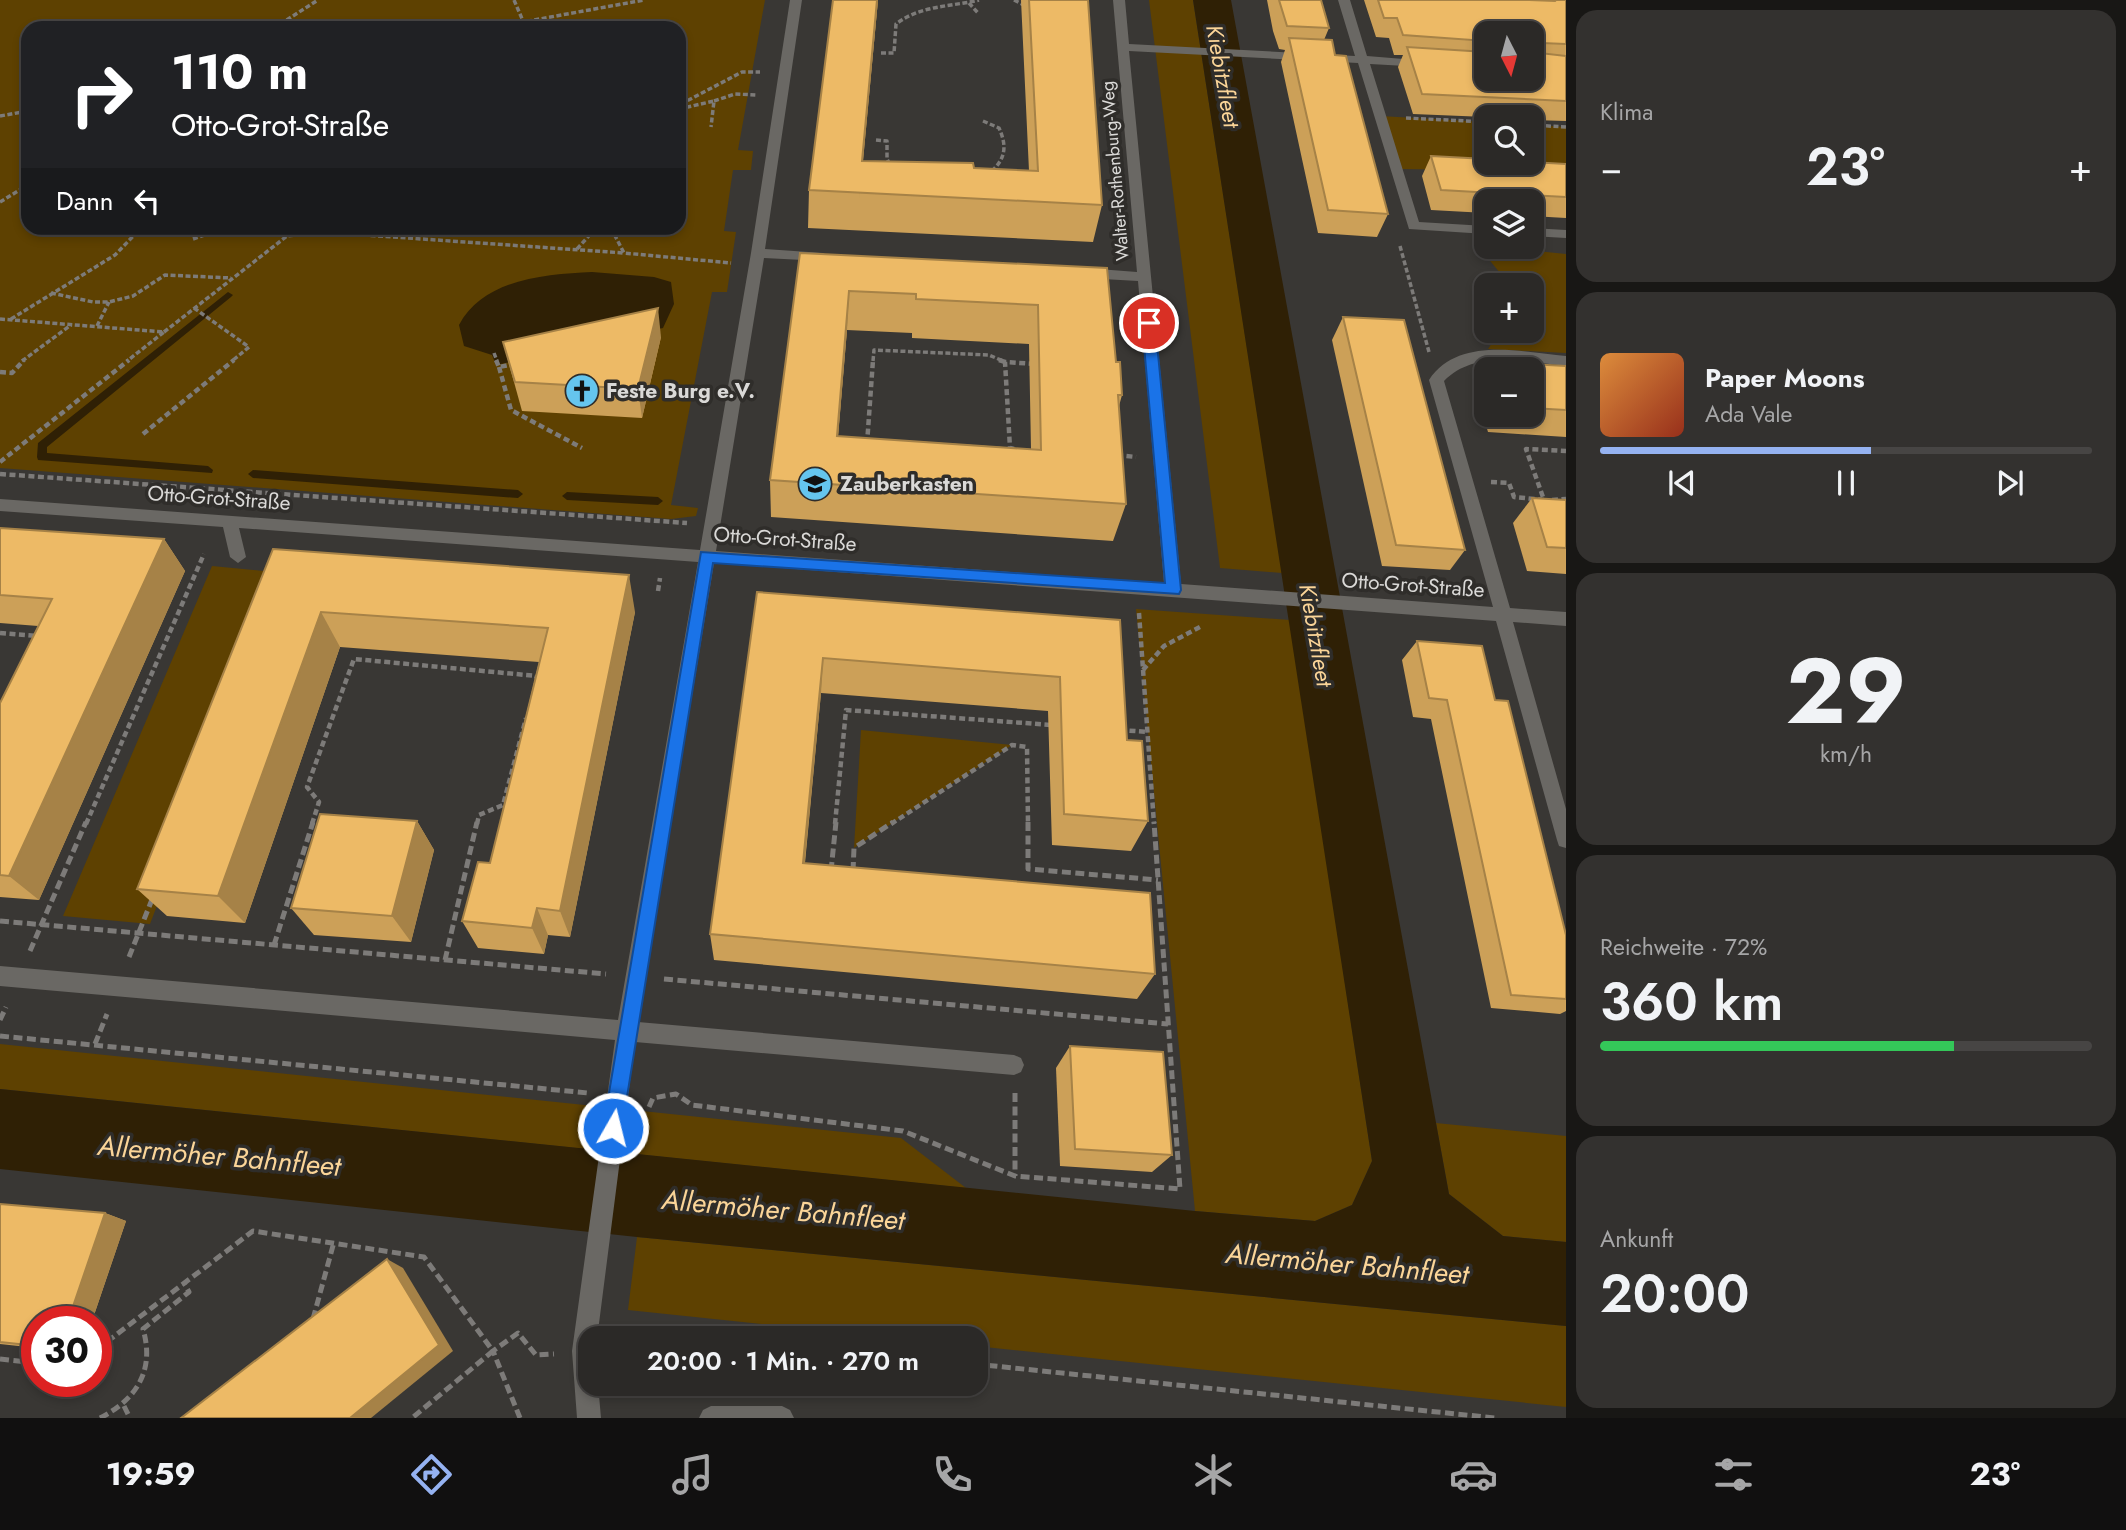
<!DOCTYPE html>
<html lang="de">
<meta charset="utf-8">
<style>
:root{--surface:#2b2927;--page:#33312f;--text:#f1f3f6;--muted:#a6a6a7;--line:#474544;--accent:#95b2f1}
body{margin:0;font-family:Jost,sans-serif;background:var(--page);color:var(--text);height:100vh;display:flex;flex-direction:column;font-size:26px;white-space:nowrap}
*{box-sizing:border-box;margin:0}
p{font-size:23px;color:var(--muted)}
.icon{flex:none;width:38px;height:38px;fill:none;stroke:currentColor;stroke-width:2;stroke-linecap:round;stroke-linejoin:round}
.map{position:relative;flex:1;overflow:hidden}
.panel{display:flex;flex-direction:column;gap:10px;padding:10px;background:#181715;width:560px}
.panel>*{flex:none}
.hud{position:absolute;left:21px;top:21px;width:665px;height:214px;border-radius:21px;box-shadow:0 4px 10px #0003,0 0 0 2px var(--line);background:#202124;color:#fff;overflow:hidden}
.needle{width:46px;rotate:174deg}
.controls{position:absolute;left:1474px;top:21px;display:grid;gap:14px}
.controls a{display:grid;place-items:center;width:70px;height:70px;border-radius:14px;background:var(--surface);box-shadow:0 4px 10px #0003,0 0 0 2px var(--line);font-size:35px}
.speed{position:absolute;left:21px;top:1306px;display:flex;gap:14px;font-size:35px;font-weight:700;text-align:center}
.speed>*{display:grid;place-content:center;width:91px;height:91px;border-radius:50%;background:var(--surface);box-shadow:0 4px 10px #0003,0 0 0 2px var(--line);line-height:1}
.speed .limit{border:10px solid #d22;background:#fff;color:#111}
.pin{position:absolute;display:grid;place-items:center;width:60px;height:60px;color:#fff;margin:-30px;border:4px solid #fff;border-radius:50%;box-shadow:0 2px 7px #0007}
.me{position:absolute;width:77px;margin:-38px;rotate:8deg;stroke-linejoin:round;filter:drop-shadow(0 0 5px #0008)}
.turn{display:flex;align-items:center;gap:24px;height:147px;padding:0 35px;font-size:32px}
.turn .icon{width:91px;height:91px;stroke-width:2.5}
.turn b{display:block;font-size:49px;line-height:60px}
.then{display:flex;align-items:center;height:66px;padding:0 35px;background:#0003;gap:14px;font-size:26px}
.big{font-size:52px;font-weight:600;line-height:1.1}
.panel .card{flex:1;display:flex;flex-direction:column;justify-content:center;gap:10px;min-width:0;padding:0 24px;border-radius:21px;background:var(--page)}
.panel .dial{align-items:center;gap:0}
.dial b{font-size:91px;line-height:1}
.song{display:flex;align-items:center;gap:21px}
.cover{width:84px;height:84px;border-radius:10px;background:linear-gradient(135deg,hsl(30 70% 55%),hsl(10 70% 35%))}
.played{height:7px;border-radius:4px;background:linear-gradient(90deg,var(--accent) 55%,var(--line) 55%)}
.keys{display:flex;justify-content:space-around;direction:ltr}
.heat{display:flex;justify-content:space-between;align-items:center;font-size:38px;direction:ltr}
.charge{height:10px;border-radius:5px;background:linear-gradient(90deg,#34c759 72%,var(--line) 0)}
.trip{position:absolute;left:578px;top:1326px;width:410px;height:70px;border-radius:21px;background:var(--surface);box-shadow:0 4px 10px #0003,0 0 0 2px var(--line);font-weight:600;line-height:70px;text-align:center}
.tab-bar{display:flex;height:112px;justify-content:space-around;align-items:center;background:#111010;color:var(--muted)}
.tab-bar .icon{width:49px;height:49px}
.tab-bar .active{color:var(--accent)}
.tab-bar b{font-size:32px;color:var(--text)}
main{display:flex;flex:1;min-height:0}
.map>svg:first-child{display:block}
.green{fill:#5e4101;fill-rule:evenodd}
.water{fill:#2f2005}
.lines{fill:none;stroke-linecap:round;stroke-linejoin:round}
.stream{fill:#2f2005;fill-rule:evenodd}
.path-far2{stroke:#7d7b79;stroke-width:3.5;stroke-dasharray:5 2.5;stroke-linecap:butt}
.path-far1{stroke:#7d7b79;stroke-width:4.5;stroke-dasharray:6 3.5;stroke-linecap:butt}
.path{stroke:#7d7b79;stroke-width:5;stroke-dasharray:9 4.5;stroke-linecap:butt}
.minor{fill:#6a6864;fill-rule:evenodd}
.wall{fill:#cca058;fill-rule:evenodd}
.shaded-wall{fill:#a68247}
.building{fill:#edba66;stroke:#a68247;stroke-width:2;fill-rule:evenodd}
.route{fill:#1a73e8;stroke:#114b97;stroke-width:2}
.labels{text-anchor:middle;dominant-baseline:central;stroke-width:7;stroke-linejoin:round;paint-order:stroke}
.far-street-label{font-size:18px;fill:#dad9d7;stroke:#2f2d2a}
.poi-label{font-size:21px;font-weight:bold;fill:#dad9d7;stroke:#2f2d2a;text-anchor:start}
.street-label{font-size:21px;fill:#dad9d7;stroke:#2f2d2a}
.water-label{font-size:23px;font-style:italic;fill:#fbd598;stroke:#2f2d2a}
.near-water-label{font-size:28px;font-style:italic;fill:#fbd598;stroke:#2f2d2a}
</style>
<main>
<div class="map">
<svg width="1566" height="1418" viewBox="0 0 1566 1418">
<rect width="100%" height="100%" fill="#393734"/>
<!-- green -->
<g class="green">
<path d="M0,0H765L738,150L753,151L751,170H733L724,231L736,232L727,292H712L671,505L698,508L696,516L671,519L0,468ZM28,28H679V228H28Z"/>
<path d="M1149,0H1193L1282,573L1220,568Z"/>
<path d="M1380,116L1486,122V163H1531V125L1566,127V171L1396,169Z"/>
<path d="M1477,245L1566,254V353L1488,349L1500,331H1531V285H1510Z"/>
<path d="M212,566L284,573L150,924L63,916Z"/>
<path d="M1136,609L1290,620L1372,1161L1352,1205L1315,1221L1195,1211Z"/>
<path d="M861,730L1012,745L854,848Z"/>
<path d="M0,1044L901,1138L966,1188L0,1089Z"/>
<path d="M1436,1123L1566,1136V1242L1503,1236L1449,1194Z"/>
<path d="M637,1237L1566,1326V1407L975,1346V1339H905L628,1310Z"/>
</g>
<!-- water -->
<g class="water">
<path d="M1193,0H1231L1449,1194L1503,1236L1566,1242V1326L637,1237L0,1169V1089L1195,1211L1315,1221L1352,1205L1372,1161Z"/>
<path d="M592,272L654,277L671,282L674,304L663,328L496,365L492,355L464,346L459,325C483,279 546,274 592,272Z"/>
</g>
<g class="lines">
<!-- stream -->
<g class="stream">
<path d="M228,292L233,295L231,297L47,447V453L208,466L213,470L212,473L38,460L37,457L38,443Z"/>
<path d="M253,470L518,490L523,494L518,498L253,478L248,474Z"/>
<path d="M567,492L658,497L663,501L658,505L567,500L562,496Z"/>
</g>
<!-- path-far2 -->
<g class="path-far2">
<path d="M514,0L526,28"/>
<path d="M1014,0L1028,7"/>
<path d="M969,3L978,13"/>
<path d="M274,28L318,0"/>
<path d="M490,28L644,0"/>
<path d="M881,53H894L896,24C921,5 950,7 979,0"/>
<path d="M679,63L685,56L681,47"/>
<path d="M714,101L735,94L756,95"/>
<path d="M681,104L742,72H760"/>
<path d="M679,109L714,101L711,127"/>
<path d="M0,116L28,111"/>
<path d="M1406,118L1486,122"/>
<path d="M983,121L999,128C1007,146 1006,158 991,172"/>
<path d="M1531,125L1566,127"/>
<path d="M876,140L887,141V159L891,167"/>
<path d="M0,202L28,185"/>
<path d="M611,228L624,253L731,263"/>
<path d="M193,239L224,228"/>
<path d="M1400,246L1429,352"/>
<path d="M577,249L596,228"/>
<path d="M51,293L93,302H109L133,296L165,275L231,278"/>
<path d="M194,308L249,347L232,361"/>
<path d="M0,319L164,332L127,361"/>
<path d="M11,319L115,255L141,228"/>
<path d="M97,326L109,302"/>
<path d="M164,332L287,236L321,232L624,253"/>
<path d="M494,353L497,361"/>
<path d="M22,361L71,325"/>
<path d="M873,361L874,350L989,355L1003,361"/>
</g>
<!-- path-far1 -->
<g class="path-far1">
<path d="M496,360L499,367L514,364"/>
<path d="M999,360L1005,362"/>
<path d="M499,367L511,410L582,448"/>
<path d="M0,372L12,373L24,360"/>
<path d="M143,434L234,360"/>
<path d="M867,444L873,360"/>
<path d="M1014,449L1010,448L1005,362L1035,364"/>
<path d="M1117,455L1136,457"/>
<path d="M0,462L129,360"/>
<path d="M0,474L687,523"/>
<path d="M1491,482L1509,483L1514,497L1544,500L1526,449L1566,451"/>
<path d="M1552,500L1566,499"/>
<path d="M658,591L660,578"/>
<path d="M1139,613L1154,824"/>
<path d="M0,633L37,636"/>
<path d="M1143,670L1164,646L1200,627"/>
<path d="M1120,730L1148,732"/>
<path d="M86,824L204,554"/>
<path d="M312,824L319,802L307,787L354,659L537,676L536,679"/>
<path d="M477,824L479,815L503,805L526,718"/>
<path d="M835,824L846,710L1052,725"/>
<path d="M891,824L1012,745L1027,747L1028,824"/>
</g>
<!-- path -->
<g class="path">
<path d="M1028,822V869L1158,880"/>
<path d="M831,871L836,822"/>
<path d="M853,871L854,848L893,822"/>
<path d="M0,921L606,974"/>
<path d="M274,945L313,822"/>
<path d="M30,951L86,822"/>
<path d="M129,957L153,897"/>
<path d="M445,960L477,822"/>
<path d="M664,979L1168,1024"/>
<path d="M0,1020L6,1007"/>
<path d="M0,1036L588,1093"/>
<path d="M95,1044L107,1014"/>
<path d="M1015,1093V1176"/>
<path d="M649,1107L653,1098L676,1094L692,1105L903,1131L1015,1176L1180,1189L1154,822"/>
<path d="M313,1319L334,1242"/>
<path d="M616,1338L625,1335L697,1339"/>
<path d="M96,1350L253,1231L424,1257L493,1351L412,1418"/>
<path d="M0,1359L37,1363"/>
<path d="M975,1364L1495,1418"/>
<path d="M124,1406L130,1418"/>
<path d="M100,1418C137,1399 155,1370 143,1329L189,1292L184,1283"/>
<path d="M520,1418L493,1351L518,1333L536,1355L554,1354"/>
</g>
<!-- minor -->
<g class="minor">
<path d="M790,0H802L765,249L823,253L830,257L823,261L764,258L716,551L1164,583L1138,281L1085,278L1078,273L1085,268L1137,272L1113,0H1125L1129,44L1355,56L1338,0H1350L1367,56L1428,61L1430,63L1424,67L1370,64L1419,222L1486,226V234L1409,229L1358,63L1129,51L1181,584L1493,607L1429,380C1458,336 1522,352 1566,356V366C1525,362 1475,349 1444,381L1510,608L1566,612V626L1513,622L1566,809V848L1559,846L1557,840L1496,621L714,563L638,1022L1014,1055L1021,1058L1024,1065L1021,1072L1014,1075L635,1042L597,1339H590V1384H598L601,1418H577L572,1351L615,1040L0,986V966L618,1020L698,562L239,528L246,557L238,563L230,557L223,527L0,511V499L700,550L751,253Z"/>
<path d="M1531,228L1566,230V238L1531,236Z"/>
<path d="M711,1406H782L790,1410L794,1418H699L703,1410Z"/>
</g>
</g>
<!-- wall -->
<g class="wall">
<path d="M878,0L863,161L1029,171L1021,0H1088L1102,205L1093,242L808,228L809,190Z"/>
<path d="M1267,0H1321L1329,28L1324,40L1335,55L1388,214L1377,237L1318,233L1281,62L1285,50L1279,49L1273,31Z"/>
<path d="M1364,0H1566V121L1531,120V117H1486L1413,114L1398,67L1403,55H1394L1389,38L1376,37ZM1486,33H1531L1486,79Z"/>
<path d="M1431,156L1566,164V218L1531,216V201H1486V213L1431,210L1422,176Z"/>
<path d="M800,253L1107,268L1116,362L1122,395L1119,406L1126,504L1113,541L771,517L770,480ZM847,330L912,333V338L1029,344L1031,449L838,436Z"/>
<path d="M1343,317L1465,550L1450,570L1382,566L1332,340Z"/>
<path d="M661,337L642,418L522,411L503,342Z"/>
<path d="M1492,362L1566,366V437L1488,432L1475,388L1486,371V415H1531V369H1487Z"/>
<path d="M1532,498L1566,500V574L1527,571L1513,523Z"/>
<path d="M0,528L164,539L185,571L39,900L0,897V703L38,626L0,623Z"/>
<path d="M273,549L635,612L570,937L548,935L544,954L478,948L462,921L490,863L539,662L340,647L245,923L167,916L137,889Z"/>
<path d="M757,592L1120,620L1127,740L1148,821L1131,851L1052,845L1048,711L821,693L805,863L1155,974L1137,999L714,960L710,934Z"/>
<path d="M1417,641L1495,700L1566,935V1011L1560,1014L1491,1008L1431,719L1413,717L1402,660Z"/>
<path d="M417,821L434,850L411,942L314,935L291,908Z"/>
<path d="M1070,1046L1172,1155L1152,1172L1060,1166L1056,1068Z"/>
<path d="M0,1204L105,1213L126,1221L92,1321H37V1348L0,1344Z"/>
</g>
<!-- shaded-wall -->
<g class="shaded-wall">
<path d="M877,0H878L859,198L862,161Z"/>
<path d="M849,291L847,330L835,474L837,436Z"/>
<path d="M658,308L661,337L642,418L638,389Z"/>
<path d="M164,539L185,571L39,900L9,876Z"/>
<path d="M629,575L635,612L570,937L560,911Z"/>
<path d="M321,612L340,647L245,923L218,896Z"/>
<path d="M823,658L821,693L802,891L803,863Z"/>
<path d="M417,821L434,850L411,942L392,916Z"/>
<path d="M537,908L548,935L544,954L532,928Z"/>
<path d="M105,1213L126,1221L92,1321H68Z"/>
<path d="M387,1259L403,1268L453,1351L371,1418H350Z"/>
</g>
<!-- building -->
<g class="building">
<path d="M833,0H877L862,161L973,163L974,168L1038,171L1029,0H1088L1102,205L809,190Z"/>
<path d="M1279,0H1321L1329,28L1287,26Z"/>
<path d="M1378,0H1529L1554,1L1553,0H1566V44L1542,43L1539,53L1566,56V101L1422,94L1407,47L1486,52V79H1531V33H1486V41L1403,35L1397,18H1384Z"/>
<path d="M1289,38L1332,40L1335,55L1346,56L1388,214L1328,210Z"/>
<path d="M1431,156L1486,159V163H1531V162L1566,164V197L1441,190Z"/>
<path d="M800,253L1107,268L1116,362H1120L1122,395H1118L1126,504L770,480ZM849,291L916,294V299L1038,305L1041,450L837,436Z"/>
<path d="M658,308L638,389L515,382L503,342Z"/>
<path d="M1343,317L1404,320L1465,550L1396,545Z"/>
<path d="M1492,362L1566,366V410L1531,408V369H1494Z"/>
<path d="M1532,498L1566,500V548L1547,547Z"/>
<path d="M0,528L164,539L9,876L0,875V703L52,599L0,595Z"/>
<path d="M273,549L629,575L560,911L537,908L532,928L462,921L478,862L490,863L548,628L321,612L218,896L137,889Z"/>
<path d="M757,592L1120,620L1127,740L1142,741L1148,821L1064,814L1060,677L823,658L803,863L1150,893L1155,974L710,934Z"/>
<path d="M1417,641L1482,646L1495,700L1508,701L1566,935V999L1511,995L1447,700L1429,698Z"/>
<path d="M320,814L417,821L392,916L291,908Z"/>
<path d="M1070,1046L1163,1052L1172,1155L1075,1149Z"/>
<path d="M0,1204L105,1213L68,1321H37V1346L0,1342Z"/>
<path d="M387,1259L439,1345L350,1418H181Z"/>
</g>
<!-- route -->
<path class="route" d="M1149,319L1155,323L1181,590L1179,594L713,563L622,1128L619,1135L613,1137L606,1135L603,1128L701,552L1165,583L1142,323Z"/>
<!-- icons -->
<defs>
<g id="church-disc" transform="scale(1.75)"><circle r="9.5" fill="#65c5ee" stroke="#2f2d2a"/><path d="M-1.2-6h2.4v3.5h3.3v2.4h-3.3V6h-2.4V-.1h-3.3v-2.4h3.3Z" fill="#111"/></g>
<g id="school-disc" transform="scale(1.75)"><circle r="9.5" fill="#65c5ee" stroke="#2f2d2a"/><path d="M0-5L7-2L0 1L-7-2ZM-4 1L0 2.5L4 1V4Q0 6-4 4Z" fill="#111"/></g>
</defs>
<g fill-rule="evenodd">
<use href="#church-disc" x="582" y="391"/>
<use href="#school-disc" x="815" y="484"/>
</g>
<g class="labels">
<!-- far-street labels -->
<g class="far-street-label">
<text transform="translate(1115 171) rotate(-95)">Walter-Rothenburg-Weg</text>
</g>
<!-- poi labels -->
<g class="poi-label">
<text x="606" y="391">Feste Burg e.V.</text>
<text x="840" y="484">Zauberkasten</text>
</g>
<!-- street labels -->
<g class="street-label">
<text transform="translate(219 498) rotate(4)">Otto-Grot-Straße</text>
<text transform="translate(785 539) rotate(4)">Otto-Grot-Straße</text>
<text transform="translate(1413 585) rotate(4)">Otto-Grot-Straße</text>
</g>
<!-- water labels -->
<g class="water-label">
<text transform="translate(1223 76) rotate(80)">Kiebitzfleet</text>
<text transform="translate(1316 635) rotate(80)">Kiebitzfleet</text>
</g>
<!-- near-water labels -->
<g class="near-water-label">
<text transform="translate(219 1156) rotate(5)">Allermöher Bahnfleet</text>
<text transform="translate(783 1210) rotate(5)">Allermöher Bahnfleet</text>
<text transform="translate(1347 1264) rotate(5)">Allermöher Bahnfleet</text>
</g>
</g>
</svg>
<div class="controls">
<a><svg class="needle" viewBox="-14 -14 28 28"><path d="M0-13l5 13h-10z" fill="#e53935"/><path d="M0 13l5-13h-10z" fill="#a6a6a7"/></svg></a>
<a><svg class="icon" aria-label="search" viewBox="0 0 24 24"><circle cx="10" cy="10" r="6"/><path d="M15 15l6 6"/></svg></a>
<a><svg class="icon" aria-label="layers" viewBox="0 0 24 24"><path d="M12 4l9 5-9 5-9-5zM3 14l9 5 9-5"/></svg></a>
<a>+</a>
<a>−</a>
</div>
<div class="speed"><div class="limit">30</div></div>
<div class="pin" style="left:1149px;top:323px;background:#d93025"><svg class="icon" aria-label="arrive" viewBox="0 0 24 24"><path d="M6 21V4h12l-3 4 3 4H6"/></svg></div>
<svg class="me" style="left:613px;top:1128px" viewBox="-20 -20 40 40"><circle r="17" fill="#1a73e8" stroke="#fff" stroke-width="3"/><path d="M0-11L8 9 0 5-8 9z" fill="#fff"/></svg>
<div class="trip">20:00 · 1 Min. · 270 m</div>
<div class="hud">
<div class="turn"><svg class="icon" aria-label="right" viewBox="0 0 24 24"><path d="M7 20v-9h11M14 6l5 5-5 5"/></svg><div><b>110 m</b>Otto-Grot-Straße</div></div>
<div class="then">Dann<svg class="icon" aria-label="left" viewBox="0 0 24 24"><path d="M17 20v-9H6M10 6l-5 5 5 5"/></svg></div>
</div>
</div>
<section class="panel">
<div class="card"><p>Klima</p>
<div class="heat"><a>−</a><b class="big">23°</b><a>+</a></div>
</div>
<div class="card">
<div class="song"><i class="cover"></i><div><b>Paper Moons</b><p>Ada Vale</p></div></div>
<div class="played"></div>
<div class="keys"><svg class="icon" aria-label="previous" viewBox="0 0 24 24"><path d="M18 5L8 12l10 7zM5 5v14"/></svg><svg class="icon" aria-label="pause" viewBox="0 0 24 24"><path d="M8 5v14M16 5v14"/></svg><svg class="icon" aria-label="next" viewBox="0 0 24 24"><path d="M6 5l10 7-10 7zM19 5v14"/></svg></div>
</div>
<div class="card dial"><b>29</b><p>km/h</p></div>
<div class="card"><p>Reichweite · 72%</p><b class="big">360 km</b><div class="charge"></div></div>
<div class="card"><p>Ankunft</p><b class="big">20:00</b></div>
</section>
</main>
<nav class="tab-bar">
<b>19:59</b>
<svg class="icon active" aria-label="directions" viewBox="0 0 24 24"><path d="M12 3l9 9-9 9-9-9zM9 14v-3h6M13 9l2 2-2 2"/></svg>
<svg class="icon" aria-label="music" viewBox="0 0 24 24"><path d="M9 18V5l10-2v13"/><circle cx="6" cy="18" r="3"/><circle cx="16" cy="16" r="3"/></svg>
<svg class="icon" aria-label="phone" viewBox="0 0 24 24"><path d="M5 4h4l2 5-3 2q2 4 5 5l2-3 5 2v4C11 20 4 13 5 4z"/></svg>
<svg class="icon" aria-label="climate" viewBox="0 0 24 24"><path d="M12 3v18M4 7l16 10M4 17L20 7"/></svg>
<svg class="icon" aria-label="car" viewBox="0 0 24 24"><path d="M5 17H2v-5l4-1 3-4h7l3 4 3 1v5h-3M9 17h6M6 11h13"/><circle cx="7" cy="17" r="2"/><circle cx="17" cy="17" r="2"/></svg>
<svg class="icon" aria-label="filters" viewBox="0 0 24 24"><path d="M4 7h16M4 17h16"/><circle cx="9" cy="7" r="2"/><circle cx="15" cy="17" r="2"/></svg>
<b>23°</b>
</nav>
